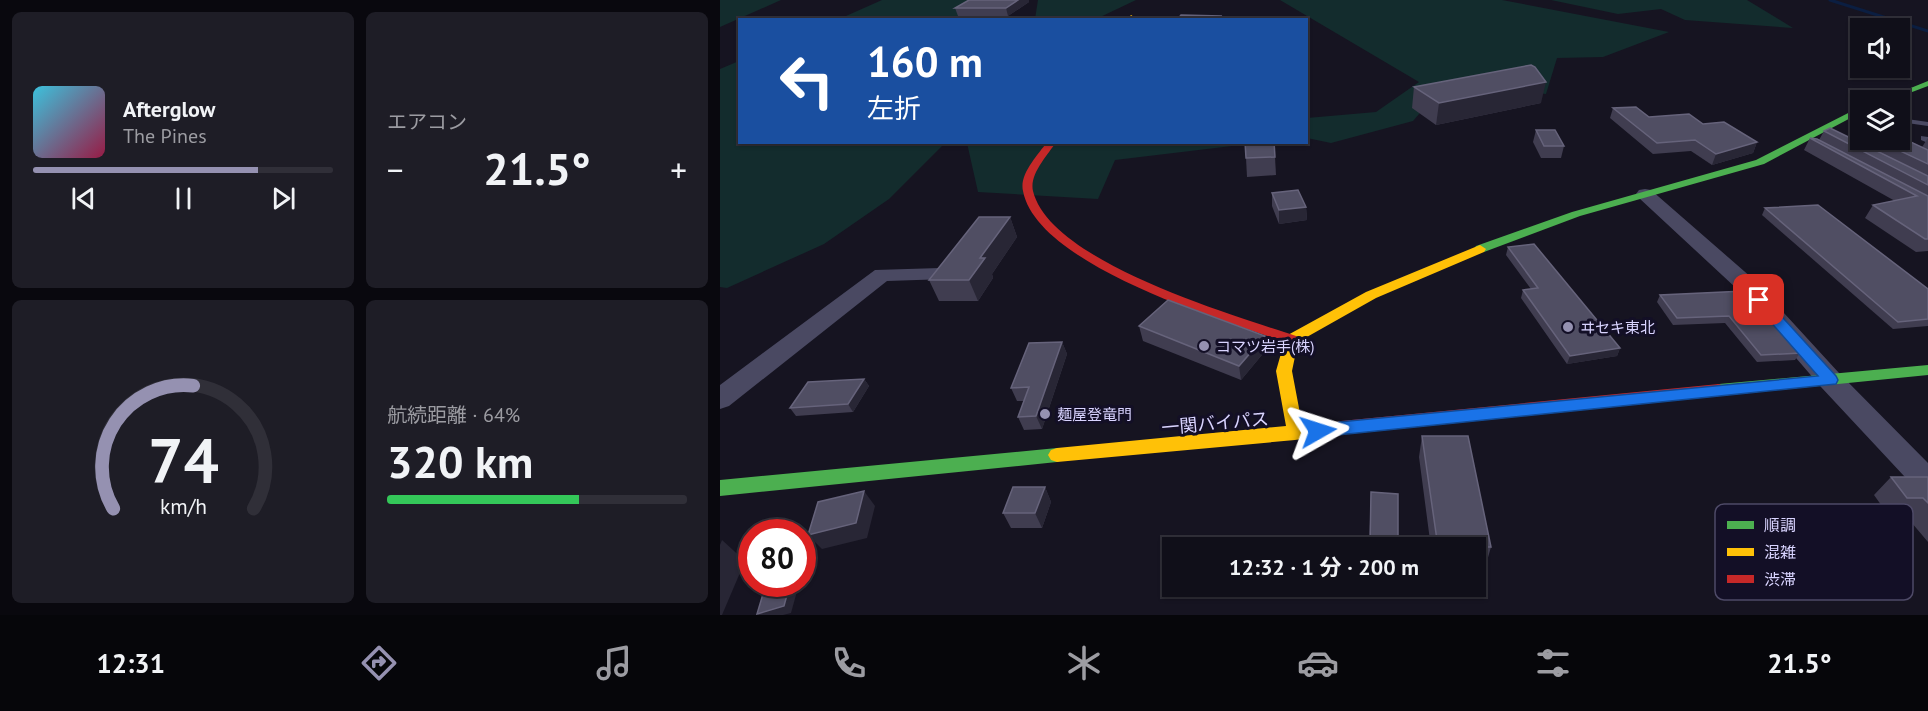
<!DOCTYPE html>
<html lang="ja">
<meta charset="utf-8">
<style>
:root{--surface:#100f19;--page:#1e1d26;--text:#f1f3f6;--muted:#9c9ca2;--line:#302f38;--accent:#9591b1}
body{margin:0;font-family:"PT Sans","Noto Sans JP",sans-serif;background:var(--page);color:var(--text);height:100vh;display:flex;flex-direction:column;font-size:22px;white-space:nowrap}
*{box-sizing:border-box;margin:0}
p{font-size:20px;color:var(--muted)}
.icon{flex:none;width:33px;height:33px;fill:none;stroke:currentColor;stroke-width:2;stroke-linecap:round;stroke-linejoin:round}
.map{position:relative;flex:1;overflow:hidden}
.panel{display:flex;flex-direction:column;gap:12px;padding:12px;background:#09080e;width:720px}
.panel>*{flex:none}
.hud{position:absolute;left:18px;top:18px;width:570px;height:126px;border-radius:0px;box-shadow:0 2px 4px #0004,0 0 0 2px var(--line);background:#1a4fa0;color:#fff;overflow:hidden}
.controls{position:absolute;left:1130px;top:18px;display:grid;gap:12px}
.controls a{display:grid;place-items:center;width:60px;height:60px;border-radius:0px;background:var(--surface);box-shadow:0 2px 4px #0004,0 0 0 2px var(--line);font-size:30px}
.speed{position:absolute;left:18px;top:519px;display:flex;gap:12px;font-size:30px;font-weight:700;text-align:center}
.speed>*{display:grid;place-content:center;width:78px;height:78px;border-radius:50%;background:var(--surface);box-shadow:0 2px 4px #0004,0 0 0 2px var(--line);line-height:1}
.speed .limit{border:9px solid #d22;background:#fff;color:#111}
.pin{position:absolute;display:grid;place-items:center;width:51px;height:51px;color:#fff;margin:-26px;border-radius:12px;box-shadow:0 3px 9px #0006}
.me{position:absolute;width:66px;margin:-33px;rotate:84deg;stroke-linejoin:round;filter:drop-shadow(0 0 4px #0008)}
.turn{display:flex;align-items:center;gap:21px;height:126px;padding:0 30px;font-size:27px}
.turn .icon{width:78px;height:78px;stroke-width:2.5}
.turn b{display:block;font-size:42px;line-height:51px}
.big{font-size:45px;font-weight:700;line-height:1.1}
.panel .tile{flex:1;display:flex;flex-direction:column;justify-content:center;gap:9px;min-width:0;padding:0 21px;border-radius:9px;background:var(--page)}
.panel .dial{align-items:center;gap:0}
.dial svg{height:156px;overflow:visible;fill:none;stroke:var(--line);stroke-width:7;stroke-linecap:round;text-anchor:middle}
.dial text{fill:var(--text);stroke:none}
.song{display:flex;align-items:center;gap:18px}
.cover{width:72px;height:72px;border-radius:9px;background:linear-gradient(135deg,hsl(190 70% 55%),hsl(340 70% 35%))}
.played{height:6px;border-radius:3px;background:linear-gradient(90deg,var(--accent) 75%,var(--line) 75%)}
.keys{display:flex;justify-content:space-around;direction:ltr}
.heat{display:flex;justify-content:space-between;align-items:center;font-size:33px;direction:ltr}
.charge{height:9px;border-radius:4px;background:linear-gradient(90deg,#34c759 64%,var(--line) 0)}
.panel .tiles{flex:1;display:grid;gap:12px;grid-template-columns:repeat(2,1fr)}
.trip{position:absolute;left:442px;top:537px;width:324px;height:60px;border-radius:0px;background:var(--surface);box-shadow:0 2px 4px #0004,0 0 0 2px var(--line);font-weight:700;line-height:60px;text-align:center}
.tabs{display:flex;height:96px;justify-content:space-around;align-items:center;background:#06060a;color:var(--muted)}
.tabs .icon{width:42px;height:42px}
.tabs .current{color:var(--accent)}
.tabs b{font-size:27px;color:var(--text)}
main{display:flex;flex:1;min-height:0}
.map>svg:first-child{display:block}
.green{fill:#132c2d}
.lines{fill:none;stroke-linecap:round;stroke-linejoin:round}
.stream{stroke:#0b1e41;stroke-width:3}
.lane{fill:#4a4962;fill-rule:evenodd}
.street{fill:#4a4962;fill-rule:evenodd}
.fast{fill:#4caf50;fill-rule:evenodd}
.slow{fill:#ffc107;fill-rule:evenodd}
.jam{fill:#c62828;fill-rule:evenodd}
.wall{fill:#403d50}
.shaded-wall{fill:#282635}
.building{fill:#504e63;stroke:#66637b;stroke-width:1.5}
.route{fill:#1a73e8;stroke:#114b97;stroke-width:1.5}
.poi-dot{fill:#9591b1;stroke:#130f26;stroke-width:2}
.labels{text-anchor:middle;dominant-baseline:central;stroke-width:6;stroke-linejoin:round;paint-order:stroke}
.poi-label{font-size:15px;fill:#d9d4ff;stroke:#130f26;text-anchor:start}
.near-street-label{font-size:18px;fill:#d9d4ff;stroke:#130f26}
.key{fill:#130f26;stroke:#4e4a67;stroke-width:1.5}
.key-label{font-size:16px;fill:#d9d4ff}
</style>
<main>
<section class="panel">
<div class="tiles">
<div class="tile">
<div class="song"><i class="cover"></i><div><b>Afterglow</b><p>The Pines</p></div></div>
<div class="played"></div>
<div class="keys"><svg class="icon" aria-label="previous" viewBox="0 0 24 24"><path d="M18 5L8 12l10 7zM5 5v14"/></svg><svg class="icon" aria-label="pause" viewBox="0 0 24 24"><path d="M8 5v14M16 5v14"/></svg><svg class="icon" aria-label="next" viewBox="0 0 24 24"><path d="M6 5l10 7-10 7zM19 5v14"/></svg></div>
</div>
<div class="tile"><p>エアコン</p>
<div class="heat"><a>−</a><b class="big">21.5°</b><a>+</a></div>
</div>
<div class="tile dial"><svg viewBox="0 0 100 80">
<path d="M14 69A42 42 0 1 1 86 69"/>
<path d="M14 69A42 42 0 0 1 55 6" stroke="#9591b1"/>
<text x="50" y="56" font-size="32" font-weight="700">74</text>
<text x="50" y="72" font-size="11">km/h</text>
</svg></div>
<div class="tile"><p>航続距離 · 64%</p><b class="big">320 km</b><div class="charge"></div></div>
</div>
</section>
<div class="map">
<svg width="1208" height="615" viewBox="0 0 1208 615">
<rect width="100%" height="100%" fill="#161421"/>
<!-- green -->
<g class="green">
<path d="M0,0H61L0,27Z"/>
<path d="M162,0H307L244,13L238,19L117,20Z"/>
<path d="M318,0H416L376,19H315Z"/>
<path d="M560,0H782L949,32L883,57L837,58L826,94L789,89L712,99L693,121L611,143L587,138V118L656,112L699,82Z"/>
<path d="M831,0H1027L1073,28L965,20L941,9L898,14Z"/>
<path d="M19,61L20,142L537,143L395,160L378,199L258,192L247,143L222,146L169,199L104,244L7,288L0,287V69Z"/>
</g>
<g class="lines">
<!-- stream -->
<path class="stream" d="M1110,0L1208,31"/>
<!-- lane -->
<g class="lane">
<path d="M1187,119L1208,122V126L1187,123Z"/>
<path d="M1201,136L1208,137V143L1201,140Z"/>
</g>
<!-- street -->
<g class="street">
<path d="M925,189L931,190L1032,278L1119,373L1208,463V495L1198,491L1101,387L1016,288L919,198L916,194L919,190Z"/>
<path d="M220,268L227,269L231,274L227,279L167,281L9,406L0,409V385L155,270Z"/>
</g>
<!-- fast -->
<g class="fast">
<path d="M1208,81V86L1171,100H1161Z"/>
<path d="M1140,107V113L1044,164L860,216L764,252H756L754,249L756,246L852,212L1036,160Z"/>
<path d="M1208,365V375L999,396L994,394L991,390L994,386L999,384Z"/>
<path d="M337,448L343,450L346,455L343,460L337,462L0,496V480Z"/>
</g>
<!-- slow -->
<g class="slow">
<path d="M411,15L414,17L413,20H407Z"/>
<path d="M760,245L766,249L764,252L656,298L578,342L572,371L582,424L621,421L627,422L629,427L627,432L575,440L337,462L331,460L328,455L331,450L337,448L566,426L556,371L566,336L646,292Z"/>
</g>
<!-- jam -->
<g class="jam">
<path d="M327,142H336C328,155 309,174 313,191C330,262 513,315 576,336L578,339L576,342H566C502,321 317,265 303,191C299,174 318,155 327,142Z"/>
<path d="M999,384L1004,386L1007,390L1004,394L999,396L621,433L615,432L613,427L615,422L621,421Z"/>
</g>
</g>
<!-- wall -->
<g class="wall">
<path d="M309,2L288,16H238L235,8Z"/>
<path d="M694,87L821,103L716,125L692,108Z"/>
<path d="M893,108L929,117L983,124L1037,142L1033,153L992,165L971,151L933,154L890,118Z"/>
<path d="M816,130L844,146L841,158H821L813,142Z"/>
<path d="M1104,131L1148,147L1152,140H1179L1182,138L1202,147L1208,138V251L1196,252L1145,218L1153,205L1175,201L1084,150L1090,138L1099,140Z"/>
<path d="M555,157L556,175L527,177L526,158Z"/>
<path d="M552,193L586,207L587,220L559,224L552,206Z"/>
<path d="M1045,208L1208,289V326L1173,329L1042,215Z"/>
<path d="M290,217L297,237L272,274L273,278L258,301H219L209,280Z"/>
<path d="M788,247L900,348L897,356L847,364L801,298L803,290L811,289L786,255Z"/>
<path d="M1025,291L1080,353L1075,360L1037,362L1005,323L953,325L937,302L940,295Z"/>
<path d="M419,326L546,350L521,380L423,341Z"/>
<path d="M342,342L347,354L322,429L304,430L298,417L304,401H297L291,388Z"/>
<path d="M144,379L149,386L133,412L76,416L70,408Z"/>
<path d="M702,436L771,547L765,568H756V548H711L699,457Z"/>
<path d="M1171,477H1208V542L1186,516H1169L1154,495Z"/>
<path d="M325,487L331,502L322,528H291L283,513Z"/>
<path d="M651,492L678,548H649Z"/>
</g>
<!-- shaded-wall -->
<g class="shaded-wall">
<path d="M298,0H309V2L288,16L286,8Z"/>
<path d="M826,82L821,103L716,125L719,103Z"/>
<path d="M1037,142L1033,153L992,165L996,154Z"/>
<path d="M586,207L587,220L559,224V210Z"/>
<path d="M290,217L297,237L272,274L273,278L258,301L249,280L260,258Z"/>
<path d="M545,336L546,350L521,380L519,366Z"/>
<path d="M342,342L347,354L322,429L316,416Z"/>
<path d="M900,348L897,356L847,364L850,356Z"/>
<path d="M144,379L149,386L133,412L128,404Z"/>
<path d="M325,487L331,502L322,528L315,513Z"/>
<path d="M144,491L155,506L147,538L102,549L88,535Z"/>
<path d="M2,540L25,561L2,615H0V545Z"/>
<path d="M70,584H79L71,613L63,615H38L37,614Z"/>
</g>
<!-- building -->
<g class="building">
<path d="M249,0H298L286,8H235Z"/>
<path d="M461,15L501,16L499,20H457Z"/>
<path d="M811,65L815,67L826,82L719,103L694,87Z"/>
<path d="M916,107L929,117L969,114L983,124L1004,122L1037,142L996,154L975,140L937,143L893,108Z"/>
<path d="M1110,128L1208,176V185L1104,131Z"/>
<path d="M816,130H835L844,146H824Z"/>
<path d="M1179,134L1182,138L1208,150V164L1157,140H1179Z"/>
<path d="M1090,138L1097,139L1208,196V239H1205L1153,205L1197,196Z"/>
<path d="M525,142H554L555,157L526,158Z"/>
<path d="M578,190L586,207L559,210L552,193Z"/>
<path d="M1098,205L1208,289V319L1178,322L1045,208Z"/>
<path d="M259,217H290L260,258H265L249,280H209Z"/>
<path d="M814,244L900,348L850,356L803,290L818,288L788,247Z"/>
<path d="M1025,291L1080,353L1041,355L1009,316L957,318L940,295Z"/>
<path d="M448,300L545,336L519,366L419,326Z"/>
<path d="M342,342L316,416L298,417L309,387L291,388L309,343Z"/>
<path d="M144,379L128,404L70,408L88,382Z"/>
<path d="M702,436H748L771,547H718Z"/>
<path d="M1171,477H1208V503L1203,498H1187Z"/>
<path d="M293,487H325L315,513H283Z"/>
<path d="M144,491L136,523L88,535L98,502Z"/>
<path d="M651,492L678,494V548H650Z"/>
<path d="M46,584H70L64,606L37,614Z"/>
</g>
<!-- route -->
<path class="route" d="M1039,295L1044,297L1116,376L1118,380L1116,384L598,437L592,435L590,431L592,426L598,424L1098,376L1034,303L1032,300Z"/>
<!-- markers -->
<g class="poi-dot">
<circle cx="848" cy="327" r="6"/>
<circle cx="484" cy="346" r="6"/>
<circle cx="325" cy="414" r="6"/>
</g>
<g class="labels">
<!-- poi labels -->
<g class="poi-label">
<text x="860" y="327">ヰセキ東北</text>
<text x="496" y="346">コマツ岩手(株)</text>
<text x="337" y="414">麺屋登竜門</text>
</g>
<!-- near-street labels -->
<g class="near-street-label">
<text transform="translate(495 423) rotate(-5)">一関バイパス</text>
</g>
</g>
<!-- legend -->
<rect x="995" y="504" width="198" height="96" rx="9" class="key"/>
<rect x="1007" y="521" width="27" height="8" fill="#4caf50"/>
<rect x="1007" y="548" width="27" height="8" fill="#ffc107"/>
<rect x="1007" y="575" width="27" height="8" fill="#c62828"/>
<g class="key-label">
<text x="1044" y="531">順調</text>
<text x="1044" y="558">混雑</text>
<text x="1044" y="585">渋滞</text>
</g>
</svg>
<div class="controls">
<a><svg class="icon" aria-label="sound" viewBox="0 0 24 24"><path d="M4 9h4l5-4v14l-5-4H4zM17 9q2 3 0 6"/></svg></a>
<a><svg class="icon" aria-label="layers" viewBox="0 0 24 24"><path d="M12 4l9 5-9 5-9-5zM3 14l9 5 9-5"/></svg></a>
</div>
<div class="speed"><div class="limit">80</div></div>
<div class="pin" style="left:1039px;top:300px;background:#d93025"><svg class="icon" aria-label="arrive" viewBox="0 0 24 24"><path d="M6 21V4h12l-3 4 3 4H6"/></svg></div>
<svg class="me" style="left:598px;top:431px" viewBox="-20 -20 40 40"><path d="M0-17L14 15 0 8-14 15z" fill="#1a73e8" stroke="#fff" stroke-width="4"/></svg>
<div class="trip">12:32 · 1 分 · 200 m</div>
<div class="hud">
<div class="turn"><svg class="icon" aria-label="left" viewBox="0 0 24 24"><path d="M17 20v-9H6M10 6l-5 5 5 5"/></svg><div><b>160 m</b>左折</div></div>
</div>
</div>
</main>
<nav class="tabs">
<b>12:31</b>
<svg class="icon current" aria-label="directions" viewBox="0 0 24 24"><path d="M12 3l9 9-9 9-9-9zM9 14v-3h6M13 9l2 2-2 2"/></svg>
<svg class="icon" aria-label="music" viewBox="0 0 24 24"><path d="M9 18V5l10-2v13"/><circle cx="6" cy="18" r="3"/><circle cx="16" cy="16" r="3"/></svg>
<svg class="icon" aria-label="phone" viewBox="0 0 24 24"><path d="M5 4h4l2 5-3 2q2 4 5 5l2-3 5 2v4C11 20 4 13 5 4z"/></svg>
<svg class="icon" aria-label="climate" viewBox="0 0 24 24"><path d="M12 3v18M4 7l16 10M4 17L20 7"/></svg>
<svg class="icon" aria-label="car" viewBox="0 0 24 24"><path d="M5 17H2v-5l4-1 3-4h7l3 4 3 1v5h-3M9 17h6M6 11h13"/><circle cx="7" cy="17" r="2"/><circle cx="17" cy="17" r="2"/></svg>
<svg class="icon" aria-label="filters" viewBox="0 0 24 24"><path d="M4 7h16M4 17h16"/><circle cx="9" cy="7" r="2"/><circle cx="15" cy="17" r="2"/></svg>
<b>21.5°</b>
</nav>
